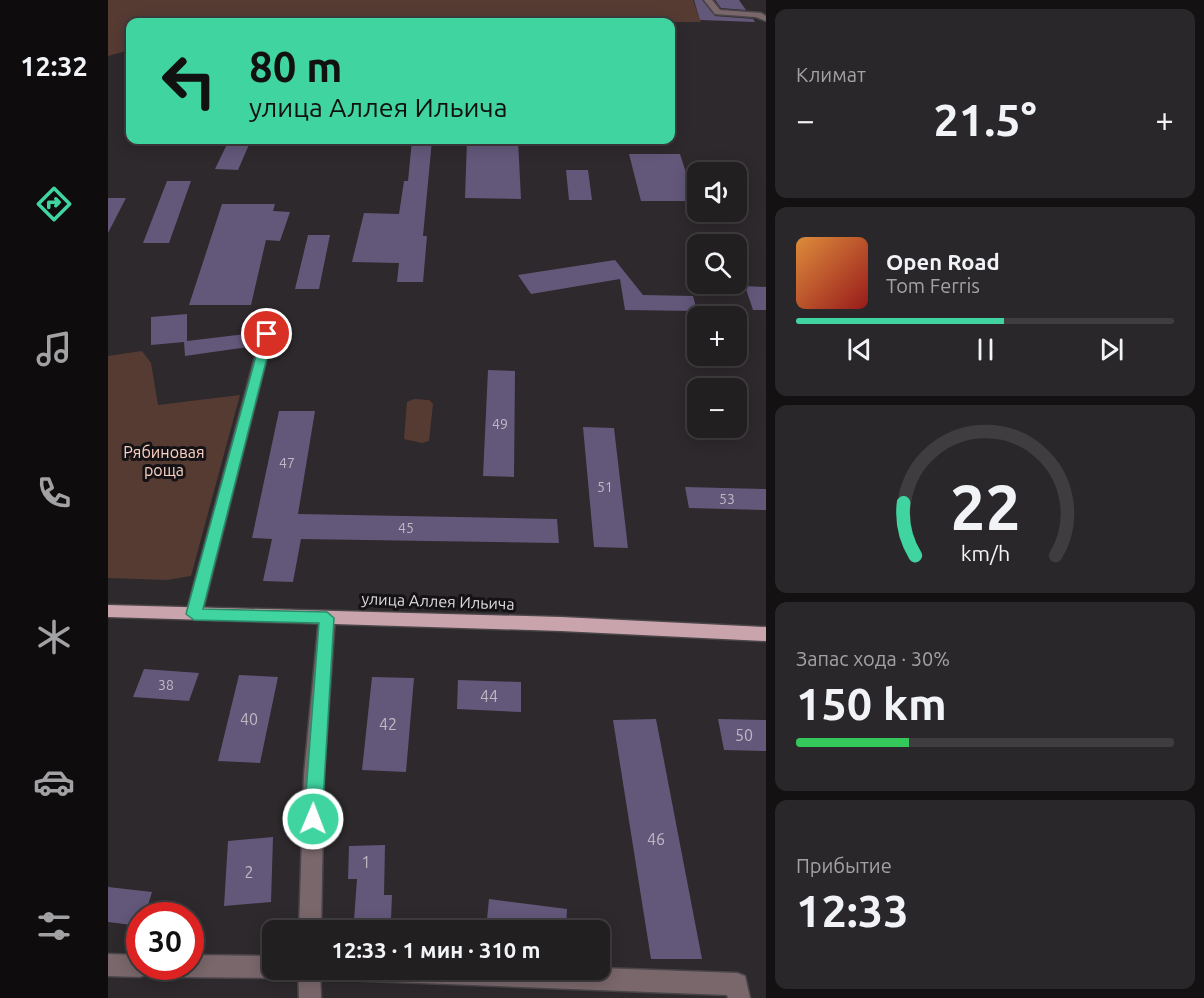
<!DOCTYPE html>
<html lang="ru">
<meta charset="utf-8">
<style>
:root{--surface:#221f21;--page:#2a272a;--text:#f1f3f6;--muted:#a2a2a5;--line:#3f3d3f;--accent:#40d4a1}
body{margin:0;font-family:Ubuntu,sans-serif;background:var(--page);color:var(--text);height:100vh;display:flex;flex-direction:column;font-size:22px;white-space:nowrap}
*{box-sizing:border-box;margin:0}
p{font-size:20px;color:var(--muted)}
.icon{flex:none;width:33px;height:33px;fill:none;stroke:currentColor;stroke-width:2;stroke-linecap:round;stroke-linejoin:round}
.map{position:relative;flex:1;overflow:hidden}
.sheet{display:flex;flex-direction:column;gap:9px;padding:9px;background:#131112;width:438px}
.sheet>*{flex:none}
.banner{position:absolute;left:18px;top:18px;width:549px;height:126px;border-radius:12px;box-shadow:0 3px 15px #0003,0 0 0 2px var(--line);background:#40d4a1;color:#111;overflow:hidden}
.buttons{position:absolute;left:579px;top:162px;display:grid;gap:12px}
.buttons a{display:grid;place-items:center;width:60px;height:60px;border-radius:12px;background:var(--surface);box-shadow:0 3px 15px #0003,0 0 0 2px var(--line);font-size:30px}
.speed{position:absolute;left:18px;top:902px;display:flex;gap:12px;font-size:30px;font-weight:700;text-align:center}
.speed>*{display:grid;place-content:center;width:78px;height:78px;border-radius:50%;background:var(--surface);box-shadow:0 3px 15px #0003,0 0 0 2px var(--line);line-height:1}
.speed .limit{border:9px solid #d22;background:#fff;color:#111}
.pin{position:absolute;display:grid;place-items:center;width:51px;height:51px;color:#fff;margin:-26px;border:3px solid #fff;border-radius:50%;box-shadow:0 2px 6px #0007}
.me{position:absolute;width:66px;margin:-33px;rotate:1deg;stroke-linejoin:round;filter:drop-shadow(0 0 4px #0008)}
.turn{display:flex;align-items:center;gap:21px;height:126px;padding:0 24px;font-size:27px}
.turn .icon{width:78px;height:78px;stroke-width:2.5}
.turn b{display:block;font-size:42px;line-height:51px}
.big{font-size:45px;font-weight:700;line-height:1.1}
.sheet .widget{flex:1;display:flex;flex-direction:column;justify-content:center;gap:9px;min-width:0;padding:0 21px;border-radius:12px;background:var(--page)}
.sheet .dial{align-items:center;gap:0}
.dial svg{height:156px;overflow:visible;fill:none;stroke:var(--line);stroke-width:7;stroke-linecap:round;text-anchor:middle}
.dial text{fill:var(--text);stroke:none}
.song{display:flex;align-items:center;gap:18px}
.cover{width:72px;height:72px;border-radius:9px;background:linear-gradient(135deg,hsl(30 70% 55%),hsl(0 70% 35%))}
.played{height:6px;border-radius:3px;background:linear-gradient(90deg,var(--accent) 55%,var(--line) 55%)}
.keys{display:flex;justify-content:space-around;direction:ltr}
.heat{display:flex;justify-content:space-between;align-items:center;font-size:33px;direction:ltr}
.charge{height:9px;border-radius:4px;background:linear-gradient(90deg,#34c759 30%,var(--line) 0)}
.trip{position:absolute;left:154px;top:920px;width:348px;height:60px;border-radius:12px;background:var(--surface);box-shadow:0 3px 15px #0003,0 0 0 2px var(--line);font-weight:700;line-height:60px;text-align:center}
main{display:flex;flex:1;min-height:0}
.tabs{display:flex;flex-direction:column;width:108px;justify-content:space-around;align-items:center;background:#0e0c0d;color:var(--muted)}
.tabs .icon{width:42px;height:42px}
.tabs .selected{color:var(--accent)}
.tabs b{font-size:27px;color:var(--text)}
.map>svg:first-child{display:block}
.green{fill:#563b33}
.building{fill:#63587a}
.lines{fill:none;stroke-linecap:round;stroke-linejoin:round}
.minor-casing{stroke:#494548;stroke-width:3}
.major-casing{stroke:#494548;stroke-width:3}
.minor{fill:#7a676b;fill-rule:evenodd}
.major{fill:#caa4ac;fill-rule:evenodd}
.route{fill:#40d4a1;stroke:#2a8a69;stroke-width:1.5}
.labels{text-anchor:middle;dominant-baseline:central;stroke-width:6;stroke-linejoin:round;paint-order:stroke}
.number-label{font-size:14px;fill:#bebac4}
.park-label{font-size:16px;fill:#fbd1c4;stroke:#141214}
.street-label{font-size:16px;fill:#dddadc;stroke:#141214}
.near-number-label{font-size:16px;fill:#bebac4}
</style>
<main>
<nav class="tabs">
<b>12:32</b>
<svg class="icon selected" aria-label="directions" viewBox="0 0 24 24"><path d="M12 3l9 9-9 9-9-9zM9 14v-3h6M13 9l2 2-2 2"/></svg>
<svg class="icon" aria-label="music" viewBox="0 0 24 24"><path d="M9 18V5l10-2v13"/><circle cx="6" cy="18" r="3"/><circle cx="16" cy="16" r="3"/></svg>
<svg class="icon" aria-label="phone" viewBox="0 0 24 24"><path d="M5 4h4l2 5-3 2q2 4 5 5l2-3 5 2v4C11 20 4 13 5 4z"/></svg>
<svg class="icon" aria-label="climate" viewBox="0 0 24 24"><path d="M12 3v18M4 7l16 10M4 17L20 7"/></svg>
<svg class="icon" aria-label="car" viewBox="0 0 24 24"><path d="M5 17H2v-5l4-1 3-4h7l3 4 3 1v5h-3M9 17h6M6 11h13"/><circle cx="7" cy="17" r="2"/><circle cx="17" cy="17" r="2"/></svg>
<svg class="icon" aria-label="filters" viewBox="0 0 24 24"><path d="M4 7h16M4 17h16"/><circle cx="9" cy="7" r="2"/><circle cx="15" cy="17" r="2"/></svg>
</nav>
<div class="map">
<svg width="658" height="998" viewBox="0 0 658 998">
<rect width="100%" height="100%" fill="#2d292c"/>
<!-- green -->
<g class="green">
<path d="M0,0H585L593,22H22V50L0,56Z"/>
<path d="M34,351L43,363L50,405L132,395L83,576L59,580L0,578V356Z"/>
<path d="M306,399L321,400L325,404L321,441L314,443L296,439L299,402Z"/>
</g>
<!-- building -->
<g class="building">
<path d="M586,0H594L607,16L645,19L647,22L592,20Z"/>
<path d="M607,0H631L638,10L613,8Z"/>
<path d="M121,140H143L130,170L107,169Z"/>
<path d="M304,140H324L315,236H319L315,282H289L291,263L244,262L256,213L291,214L296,181H300Z"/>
<path d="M359,140H410L413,199L357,198Z"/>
<path d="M521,154H572L587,201H533Z"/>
<path d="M458,170H480L484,200H461Z"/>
<path d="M59,181H83L61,243H35Z"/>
<path d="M0,198H18L0,233Z"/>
<path d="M114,204H167L165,211L182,212L172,241L158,240L143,305H81Z"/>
<path d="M200,235H222L211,289H187Z"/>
<path d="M507,260L535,295L585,296L589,311L517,310L512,279L423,294L410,275Z"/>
<path d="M637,286L658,287V310H645Z"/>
<path d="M79,314V341L146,333L147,346L77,356L76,342L43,345V317Z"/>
<path d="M380,370L407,371L406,477L375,476Z"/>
<path d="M171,411H207L190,514L449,519L451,543L193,539L185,582L155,581L164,539L144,538Z"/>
<path d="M475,427L506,428L520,548L486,547Z"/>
<path d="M577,487L658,489V510L581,508Z"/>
<path d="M36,669L91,673L81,701L25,697Z"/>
<path d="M131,675L170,677L152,763L110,761Z"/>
<path d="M264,677L306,678L298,772L254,770Z"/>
<path d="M350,680L413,682V712L349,709Z"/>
<path d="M548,719L594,959H543L505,720Z"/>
<path d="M610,719L658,720V751L616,750Z"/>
<path d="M165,837L163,902L116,906L120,841Z"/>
<path d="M277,845L276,895H284L283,920H246L249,879H240L241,846Z"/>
<path d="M0,887L44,892L37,915H32V926L0,922Z"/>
<path d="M381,899L459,909L458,930H378Z"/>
</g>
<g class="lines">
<!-- minor casing -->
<g class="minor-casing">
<g id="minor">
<path d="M596,0H604L612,10L653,13L658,16V21L648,17L607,14Z"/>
<path d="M159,330L165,334L94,614L92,619H80L78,614L153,334Z"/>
<path d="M219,612L225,613L227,618L216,774L213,930H191L196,774L211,618L213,613Z"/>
<path d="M0,954L32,955V966H43L40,974L32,977L0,976Z"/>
<path d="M82,955L165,956V969H175L173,975L165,978L66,977L58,974L55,966H82Z"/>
<path d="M492,968L629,973L637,976L642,998H620L619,995L236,980L228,977L225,969Z"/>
<path d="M190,969H212L213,998H191Z"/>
</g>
</g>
<!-- major casing -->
<g class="major-casing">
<path id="major" d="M0,605L453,617L658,627V641L453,631L0,617Z"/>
</g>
<!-- minor -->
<use href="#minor" class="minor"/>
<!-- major -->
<use href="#major" class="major"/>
</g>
<!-- route -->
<path class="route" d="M159,331L165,334L95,609L219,612L226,618L214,819L211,824L205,827L199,824L196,819L211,623L86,620L78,614L154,334Z"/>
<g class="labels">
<!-- number labels -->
<g class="number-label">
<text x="392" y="424">49</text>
<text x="179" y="463">47</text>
<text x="497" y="487">51</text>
<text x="619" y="499">53</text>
<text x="298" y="528">45</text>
<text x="58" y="685">38</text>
</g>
<!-- park labels -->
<g class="park-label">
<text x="56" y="452">Рябиновая<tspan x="56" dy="18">роща</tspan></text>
</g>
<!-- street labels -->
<g class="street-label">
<text transform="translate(330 601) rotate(2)">улица Аллея Ильича</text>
</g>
<!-- near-number labels -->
<g class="near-number-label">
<text x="381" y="696">44</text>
<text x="141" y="719">40</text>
<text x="280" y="724">42</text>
<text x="636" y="735">50</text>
<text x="548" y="839">46</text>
<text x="258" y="862">1</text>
<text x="141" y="872">2</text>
</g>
</g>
</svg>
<div class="buttons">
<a><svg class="icon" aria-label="sound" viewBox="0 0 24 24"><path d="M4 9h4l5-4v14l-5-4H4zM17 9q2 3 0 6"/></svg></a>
<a><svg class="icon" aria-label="search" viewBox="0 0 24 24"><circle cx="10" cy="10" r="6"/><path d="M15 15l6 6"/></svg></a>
<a>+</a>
<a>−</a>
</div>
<div class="speed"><div class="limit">30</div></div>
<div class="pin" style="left:159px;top:334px;background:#d93025"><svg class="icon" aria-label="arrive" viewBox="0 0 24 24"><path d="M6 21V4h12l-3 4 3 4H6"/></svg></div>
<svg class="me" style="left:205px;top:819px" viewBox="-20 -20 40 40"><circle r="17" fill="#40d4a1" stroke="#fff" stroke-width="3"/><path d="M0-11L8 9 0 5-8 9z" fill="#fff"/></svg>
<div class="trip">12:33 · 1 мин · 310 m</div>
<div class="banner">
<div class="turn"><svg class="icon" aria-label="left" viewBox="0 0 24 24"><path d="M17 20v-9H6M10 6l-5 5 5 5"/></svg><div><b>80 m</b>улица Аллея Ильича</div></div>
</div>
</div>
<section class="sheet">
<div class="widget"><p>Климат</p>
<div class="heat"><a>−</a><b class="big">21.5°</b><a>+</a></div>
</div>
<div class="widget">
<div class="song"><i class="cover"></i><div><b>Open Road</b><p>Tom Ferris</p></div></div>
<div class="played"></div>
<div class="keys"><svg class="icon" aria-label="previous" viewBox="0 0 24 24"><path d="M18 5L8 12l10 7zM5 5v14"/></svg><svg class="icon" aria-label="pause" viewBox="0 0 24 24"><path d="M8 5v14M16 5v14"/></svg><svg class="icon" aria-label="next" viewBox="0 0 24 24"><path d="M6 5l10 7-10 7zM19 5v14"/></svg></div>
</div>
<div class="widget dial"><svg viewBox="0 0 100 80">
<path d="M14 69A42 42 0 1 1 86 69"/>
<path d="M14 69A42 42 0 0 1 8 42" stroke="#40d4a1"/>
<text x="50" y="56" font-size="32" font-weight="700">22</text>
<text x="50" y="72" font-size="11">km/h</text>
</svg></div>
<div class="widget"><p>Запас хода · 30%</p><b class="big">150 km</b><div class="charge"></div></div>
<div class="widget"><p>Прибытие</p><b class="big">12:33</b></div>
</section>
</main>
